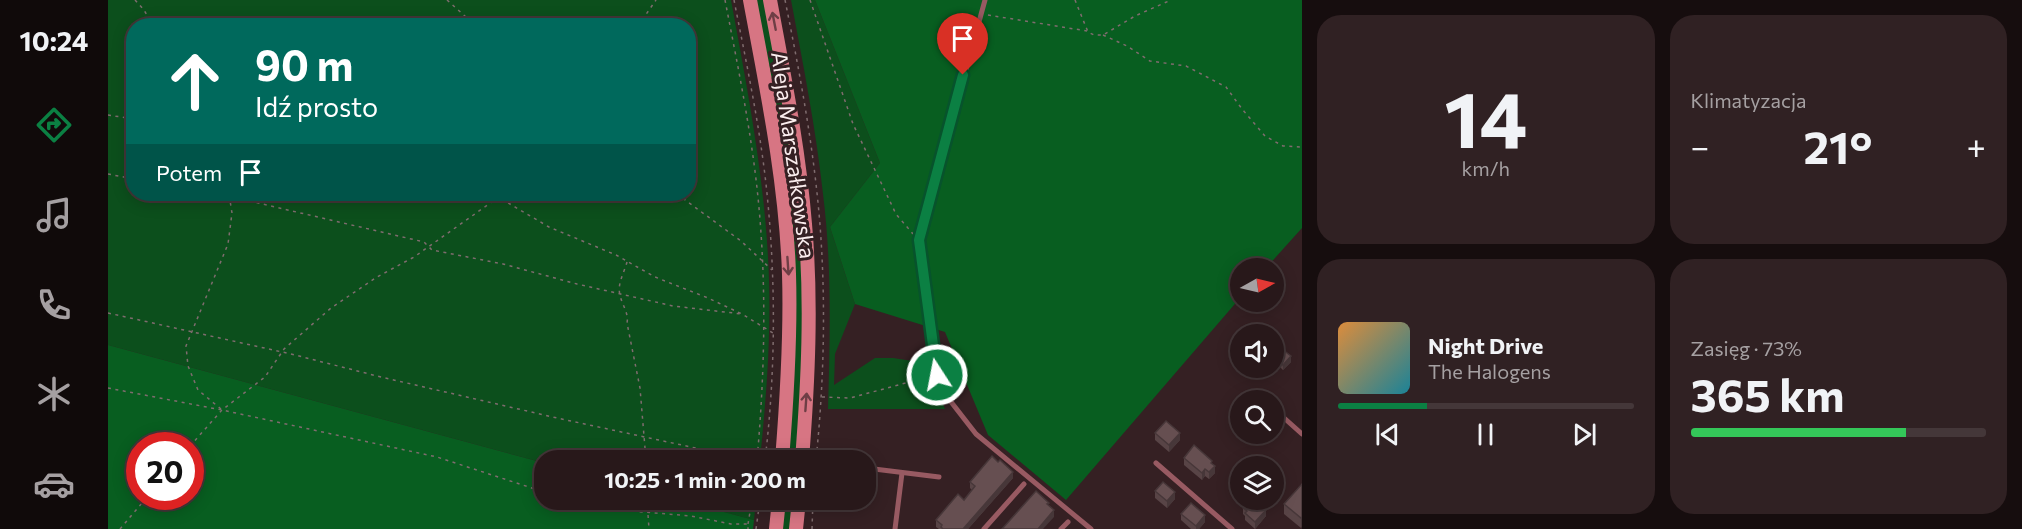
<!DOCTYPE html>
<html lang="pl">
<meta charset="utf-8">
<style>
:root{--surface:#28181a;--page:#302123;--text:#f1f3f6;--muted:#a5a0a2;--line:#443739;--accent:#0b8043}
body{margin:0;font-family:Commissioner,sans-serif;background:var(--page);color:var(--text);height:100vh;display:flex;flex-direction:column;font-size:22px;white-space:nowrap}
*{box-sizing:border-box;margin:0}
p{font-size:20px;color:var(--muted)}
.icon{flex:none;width:33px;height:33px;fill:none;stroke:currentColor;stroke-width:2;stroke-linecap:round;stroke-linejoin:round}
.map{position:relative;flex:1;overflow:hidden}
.side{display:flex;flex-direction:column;gap:15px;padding:15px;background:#160d0e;width:720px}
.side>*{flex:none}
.banner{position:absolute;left:18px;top:18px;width:570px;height:183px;border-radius:24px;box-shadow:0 3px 15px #0003,0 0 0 2px var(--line);background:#00695c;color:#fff;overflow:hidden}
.needle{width:39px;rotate:82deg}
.buttons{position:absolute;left:1122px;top:258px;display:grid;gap:12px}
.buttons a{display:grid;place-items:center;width:54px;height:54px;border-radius:50%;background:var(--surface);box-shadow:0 3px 15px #0003,0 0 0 2px var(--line);font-size:30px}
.speed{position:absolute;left:18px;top:432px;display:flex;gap:12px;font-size:30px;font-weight:700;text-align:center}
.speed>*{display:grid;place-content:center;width:78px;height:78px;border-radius:50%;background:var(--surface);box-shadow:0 3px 15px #0003,0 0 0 2px var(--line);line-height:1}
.speed .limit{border:9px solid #d22;background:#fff;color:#111}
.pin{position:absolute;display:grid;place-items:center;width:51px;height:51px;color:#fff;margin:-62px -26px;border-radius:50% 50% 50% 0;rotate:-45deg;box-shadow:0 0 6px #0007}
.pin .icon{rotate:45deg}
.me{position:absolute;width:66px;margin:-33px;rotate:349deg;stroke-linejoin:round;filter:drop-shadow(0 0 4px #0008)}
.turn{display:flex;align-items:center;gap:21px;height:126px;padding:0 30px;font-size:27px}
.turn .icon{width:78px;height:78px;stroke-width:2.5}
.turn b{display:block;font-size:42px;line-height:51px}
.then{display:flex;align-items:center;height:57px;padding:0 30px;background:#0003;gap:12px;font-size:22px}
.big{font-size:45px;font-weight:700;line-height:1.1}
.side .widget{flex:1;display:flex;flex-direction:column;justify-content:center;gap:9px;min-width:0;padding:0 21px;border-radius:24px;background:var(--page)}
.side .dial{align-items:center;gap:0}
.dial b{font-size:78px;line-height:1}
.song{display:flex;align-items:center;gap:18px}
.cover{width:72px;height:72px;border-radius:9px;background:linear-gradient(135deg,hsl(30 70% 55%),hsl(190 70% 35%))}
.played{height:6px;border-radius:3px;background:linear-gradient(90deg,var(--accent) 30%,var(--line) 30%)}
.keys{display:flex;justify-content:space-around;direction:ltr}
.heat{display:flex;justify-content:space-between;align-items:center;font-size:33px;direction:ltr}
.charge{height:9px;border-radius:4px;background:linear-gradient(90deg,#34c759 73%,var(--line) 0)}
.side .tiles{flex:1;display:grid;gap:15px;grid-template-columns:repeat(2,1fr)}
.trip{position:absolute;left:426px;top:450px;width:342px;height:60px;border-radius:24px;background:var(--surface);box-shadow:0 3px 15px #0003,0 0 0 2px var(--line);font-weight:700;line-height:60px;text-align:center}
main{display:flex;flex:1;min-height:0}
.tab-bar{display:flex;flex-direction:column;width:108px;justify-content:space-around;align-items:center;background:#100a0a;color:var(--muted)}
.tab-bar .icon{width:42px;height:42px}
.tab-bar .selected{color:var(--accent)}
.tab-bar b{font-size:27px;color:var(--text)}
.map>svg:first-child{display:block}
.green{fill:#0c4f1c;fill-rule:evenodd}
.forest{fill:#085e20;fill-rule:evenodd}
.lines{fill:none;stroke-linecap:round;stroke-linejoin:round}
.path{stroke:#7f6c6e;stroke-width:1.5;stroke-dasharray:3 4.5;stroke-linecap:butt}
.lane{stroke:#985a62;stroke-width:5}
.secondary{stroke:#d77583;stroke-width:14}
.wall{fill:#584446}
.shaded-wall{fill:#473739}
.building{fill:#664f51;stroke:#473739;stroke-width:1.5}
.oneway{stroke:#6e3e45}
.route-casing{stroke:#07532c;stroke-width:15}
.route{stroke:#0b8043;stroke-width:10}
.labels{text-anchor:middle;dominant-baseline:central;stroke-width:6;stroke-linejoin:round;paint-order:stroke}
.street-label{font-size:22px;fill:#fbedee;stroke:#352023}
</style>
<main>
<nav class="tab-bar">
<b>10:24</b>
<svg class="icon selected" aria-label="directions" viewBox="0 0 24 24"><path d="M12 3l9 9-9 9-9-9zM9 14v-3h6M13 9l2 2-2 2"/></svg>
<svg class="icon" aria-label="music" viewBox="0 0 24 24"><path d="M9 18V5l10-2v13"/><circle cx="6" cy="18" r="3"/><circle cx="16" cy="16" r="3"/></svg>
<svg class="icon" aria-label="phone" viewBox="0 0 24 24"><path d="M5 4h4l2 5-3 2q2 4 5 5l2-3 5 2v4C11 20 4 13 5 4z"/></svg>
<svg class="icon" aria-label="climate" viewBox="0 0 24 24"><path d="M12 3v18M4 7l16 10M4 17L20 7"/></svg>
<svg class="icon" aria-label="car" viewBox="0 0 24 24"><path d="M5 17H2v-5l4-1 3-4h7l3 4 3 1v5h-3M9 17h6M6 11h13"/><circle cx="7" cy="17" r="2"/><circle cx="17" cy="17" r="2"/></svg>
</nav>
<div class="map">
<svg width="1194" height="529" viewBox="0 0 1194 529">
<rect width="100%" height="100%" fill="#352023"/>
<!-- green -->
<g class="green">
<path d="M0,0H623C640,92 658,185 661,279C663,340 658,400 652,460H436V463L0,345ZM26,26H580V194H26Z"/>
<path d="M648,0H657L684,154L695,271L696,368L689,460H680L687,332Z"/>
<path d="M683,0H707L772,163L722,227L747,304L727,354L726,385L767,358H785L818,363L837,409H720C722,338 724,265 715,194C708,129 695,64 683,0Z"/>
<path d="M571,500H648L646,520Z"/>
<path d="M676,500H685L682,529H674Z"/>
</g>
<!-- forest -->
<g class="forest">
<path d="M707,0H1194V228L1158,268H1132V298L958,500L880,435L837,332L747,304L722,227L772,163Z"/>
<path d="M0,345L436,463V500H571L646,520L645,529H0ZM32,446H82V496H32Z"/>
</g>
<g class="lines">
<!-- path -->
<g class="path">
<path d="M27,0L36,10L45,26"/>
<path d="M339,0L368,26"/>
<path d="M617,0C629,62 642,125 649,188C659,279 657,370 649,460"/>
<path d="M626,0C638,61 651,122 658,184C668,276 668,369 657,460"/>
<path d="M677,0C692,74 706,149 712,225C718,303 716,382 708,460"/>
<path d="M702,0L745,124L788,214L805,234"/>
<path d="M967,0L980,32L986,35H995L1027,16L1063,0"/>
<path d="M880,15L979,31"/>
<path d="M530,26L548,0"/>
<path d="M995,35L1019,46L1042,61L1078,66L1118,87L1134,109L1157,136L1175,146L1194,147"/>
<path d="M0,115L26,119"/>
<path d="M0,174L26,179"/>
<path d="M112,194L316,242L324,250L395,264L469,284L565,306L634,314"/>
<path d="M372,194L390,197L441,227L508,255L547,277L600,298L634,314L665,333"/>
<path d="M569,194L633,241L664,270"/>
<path d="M519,262C516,273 509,284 512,295C514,305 521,313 519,323L532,388L538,460"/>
<path d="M0,313L183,354L273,377L449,418L643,460"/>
<path d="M0,388L114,410L329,457L436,492"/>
<path d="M714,397L742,398L820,377"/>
<path d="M113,409L90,390L80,366L78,346L120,244L124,213L121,194"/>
<path d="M82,446L114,410L157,377L176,349L223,308L269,277L306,257L395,194"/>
<path d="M473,500L512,510L583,516L623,524H640V529"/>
<path d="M539,500L541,529"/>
<path d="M640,524L644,500"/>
<path d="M12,529L40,496"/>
<path d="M648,529L652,500"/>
<path d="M704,529L705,500"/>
</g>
<!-- lane -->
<g class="lane">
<path d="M877,0L811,240L823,343L829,375L840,398L868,434L983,529"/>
<path d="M1166,409L1194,434"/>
<path d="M1048,463L1124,529"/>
<path d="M758,468L831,477"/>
<path d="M787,529L794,473"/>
<path d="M876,529L916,484"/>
<path d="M953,529L960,522"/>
</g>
<!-- secondary -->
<g class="secondary">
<path d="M642,0C659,91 678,182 681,274C683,337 679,398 674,460"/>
<path d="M662,0C676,75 691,149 697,224C704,303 700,382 694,460"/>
<path d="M668,529L671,500"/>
<path d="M688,529L691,500"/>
</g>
</g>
<!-- wall -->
<g class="wall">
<path d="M1166,337L1183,362L1175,370L1169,364L1166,367Z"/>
<path d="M1047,433L1072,440L1061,452L1047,440Z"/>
<path d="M1076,458L1104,464L1107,473L1101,479L1097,476L1094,480L1076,465Z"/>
<path d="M905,478L860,529H831L828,527V520L856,500L864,490L862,488V482Z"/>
<path d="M1194,484L1193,528L1176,514V504Z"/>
<path d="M1047,491L1067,499L1059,508L1047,498Z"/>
<path d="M1135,508L1158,516L1147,529L1137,520V516L1135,514Z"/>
<path d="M1073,514L1097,522L1091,529H1083L1073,520Z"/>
</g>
<!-- shaded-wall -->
<g class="shaded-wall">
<path d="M1183,356V362L1175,370V365Z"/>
<path d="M1169,358V364L1166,367V361Z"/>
<path d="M1072,433V440L1061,452V445Z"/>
<path d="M1107,466V473L1101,479V472Z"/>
<path d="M1097,469V476L1094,480V473Z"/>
<path d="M905,472V478L860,529H855Z"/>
<path d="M1067,492V499L1059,508V501Z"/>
<path d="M946,510V517L935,529H930Z"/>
<path d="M1158,510V516L1147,529V522Z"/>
<path d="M1097,515V522L1091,529H1088V526Z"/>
<path d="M1194,517V527L1193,528V518Z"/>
</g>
<!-- building -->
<g class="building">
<path d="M1166,337L1172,344L1170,346L1183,356L1175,365L1169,358L1166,361Z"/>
<path d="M1058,421L1072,433L1061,445L1047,433Z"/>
<path d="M1086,445L1104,461L1103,463L1107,466L1101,472L1097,469L1094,473L1076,458Z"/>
<path d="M884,456L890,462L892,460L905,472L855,529H835L833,527L834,525L828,520L850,494L856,500L867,486L862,482Z"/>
<path d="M1055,482L1067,492L1059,501L1047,491Z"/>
<path d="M1194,484V517L1193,518L1176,504Z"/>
<path d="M928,491L941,503L939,504L946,510L930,529H894Z"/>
<path d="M1139,500H1142L1146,503L1148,501L1158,510L1147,522L1137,513L1139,511L1135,508L1139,504Z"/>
<path d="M1083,503L1097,515L1088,526L1073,514Z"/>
</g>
<!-- one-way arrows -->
<defs><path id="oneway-shaft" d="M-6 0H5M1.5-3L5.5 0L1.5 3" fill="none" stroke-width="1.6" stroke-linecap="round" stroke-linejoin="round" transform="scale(1.5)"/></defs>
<g class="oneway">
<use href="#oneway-shaft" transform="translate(666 21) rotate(-101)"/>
<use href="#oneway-shaft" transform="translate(680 266) rotate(86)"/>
<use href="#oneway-shaft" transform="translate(698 402) rotate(-86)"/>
</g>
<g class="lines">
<!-- route casing -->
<g class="route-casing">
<path id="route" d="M829,375L811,240L855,75"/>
</g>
<!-- route -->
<use href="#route" class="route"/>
</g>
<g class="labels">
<!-- street labels -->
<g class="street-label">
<text transform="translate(686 155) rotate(82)">Aleja Marszałkowska</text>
</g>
</g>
</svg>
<div class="buttons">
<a><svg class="needle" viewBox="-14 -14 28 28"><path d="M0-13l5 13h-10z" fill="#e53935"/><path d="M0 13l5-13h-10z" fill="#a5a0a2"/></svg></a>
<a><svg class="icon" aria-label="sound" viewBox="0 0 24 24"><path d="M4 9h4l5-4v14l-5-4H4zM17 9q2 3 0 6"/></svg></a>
<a><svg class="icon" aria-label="search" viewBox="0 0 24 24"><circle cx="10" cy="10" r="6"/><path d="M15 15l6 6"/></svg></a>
<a><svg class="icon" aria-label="layers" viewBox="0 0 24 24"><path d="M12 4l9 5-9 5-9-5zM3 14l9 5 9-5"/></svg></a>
</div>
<div class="speed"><div class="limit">20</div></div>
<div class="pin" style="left:855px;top:75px;background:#d93025"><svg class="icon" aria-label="arrive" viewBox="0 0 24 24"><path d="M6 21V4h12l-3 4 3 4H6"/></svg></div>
<svg class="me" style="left:829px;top:375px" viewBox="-20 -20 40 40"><circle r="17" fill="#0b8043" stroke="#fff" stroke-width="3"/><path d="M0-11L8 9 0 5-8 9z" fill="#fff"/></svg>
<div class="trip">10:25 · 1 min · 200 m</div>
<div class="banner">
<div class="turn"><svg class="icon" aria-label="ahead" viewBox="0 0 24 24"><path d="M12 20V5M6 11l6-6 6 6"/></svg><div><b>90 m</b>Idź prosto</div></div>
<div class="then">Potem<svg class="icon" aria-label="arrive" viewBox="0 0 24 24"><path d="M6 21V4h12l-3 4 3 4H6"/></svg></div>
</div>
</div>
<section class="side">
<div class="tiles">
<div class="widget dial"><b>14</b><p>km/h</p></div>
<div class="widget"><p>Klimatyzacja</p>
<div class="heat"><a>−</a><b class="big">21°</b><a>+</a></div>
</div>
<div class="widget">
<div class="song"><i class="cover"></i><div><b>Night Drive</b><p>The Halogens</p></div></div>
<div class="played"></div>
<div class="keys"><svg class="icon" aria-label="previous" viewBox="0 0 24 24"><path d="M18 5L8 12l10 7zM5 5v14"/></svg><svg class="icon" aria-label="pause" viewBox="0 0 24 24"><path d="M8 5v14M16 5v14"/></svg><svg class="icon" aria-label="next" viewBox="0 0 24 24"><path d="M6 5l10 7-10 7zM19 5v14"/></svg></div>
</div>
<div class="widget"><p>Zasięg · 73%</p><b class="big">365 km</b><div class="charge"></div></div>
</div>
</section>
</main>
